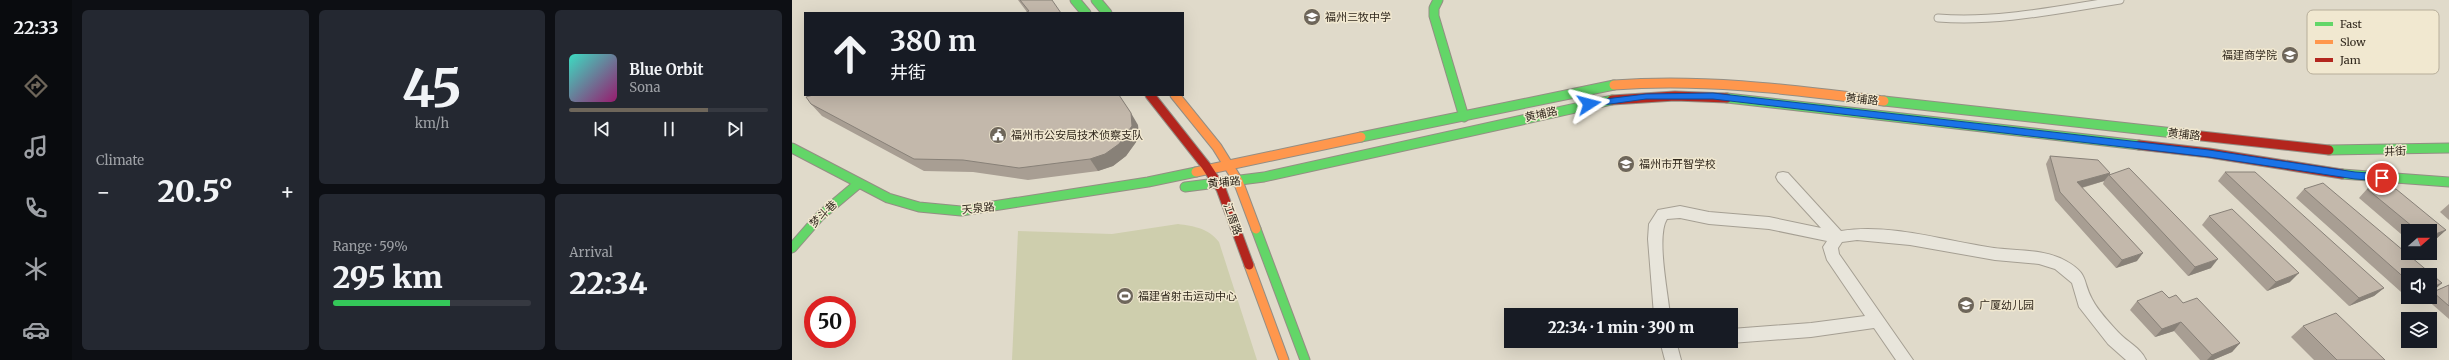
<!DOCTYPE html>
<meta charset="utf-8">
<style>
:root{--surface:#171b24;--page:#242831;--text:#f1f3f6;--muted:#9ea1a6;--line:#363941;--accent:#6e665a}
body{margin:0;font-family:Merriweather,"Noto Sans SC",serif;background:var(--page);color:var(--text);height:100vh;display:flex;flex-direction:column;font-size:15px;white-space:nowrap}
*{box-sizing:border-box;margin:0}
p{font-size:13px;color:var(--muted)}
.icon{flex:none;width:22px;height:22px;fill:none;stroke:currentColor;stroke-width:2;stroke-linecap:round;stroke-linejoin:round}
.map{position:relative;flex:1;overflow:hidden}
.sheet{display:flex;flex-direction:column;gap:10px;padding:10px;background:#0d0f14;width:720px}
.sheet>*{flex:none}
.guide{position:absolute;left:12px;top:12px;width:380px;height:84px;border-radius:0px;box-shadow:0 4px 16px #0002;background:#171b24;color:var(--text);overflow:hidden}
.needle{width:26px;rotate:69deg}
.tools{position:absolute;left:1609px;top:224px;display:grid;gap:8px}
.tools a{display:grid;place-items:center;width:36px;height:36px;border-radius:0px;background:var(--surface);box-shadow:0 4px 16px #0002;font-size:20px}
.speed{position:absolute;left:12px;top:296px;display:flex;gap:8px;font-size:20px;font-weight:700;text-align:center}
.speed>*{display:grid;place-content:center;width:52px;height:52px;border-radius:50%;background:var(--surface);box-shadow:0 4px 16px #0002;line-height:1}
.speed .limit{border:6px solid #d22;background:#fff;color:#111}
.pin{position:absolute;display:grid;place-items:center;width:34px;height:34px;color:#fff;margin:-17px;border:2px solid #fff;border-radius:50%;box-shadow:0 1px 4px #0007}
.me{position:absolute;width:44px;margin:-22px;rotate:81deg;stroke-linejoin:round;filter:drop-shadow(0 0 3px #0008)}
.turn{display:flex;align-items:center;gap:14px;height:84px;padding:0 20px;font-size:18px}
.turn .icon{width:52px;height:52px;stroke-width:2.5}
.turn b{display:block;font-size:28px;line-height:34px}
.big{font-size:30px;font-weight:800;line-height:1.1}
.sheet .tile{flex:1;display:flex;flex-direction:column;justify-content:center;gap:6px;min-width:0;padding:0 14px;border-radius:6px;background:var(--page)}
.sheet .dial{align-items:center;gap:0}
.dial b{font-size:52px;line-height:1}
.song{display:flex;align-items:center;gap:12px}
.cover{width:48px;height:48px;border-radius:6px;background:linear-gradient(135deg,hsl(170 70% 55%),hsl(320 70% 35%))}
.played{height:4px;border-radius:2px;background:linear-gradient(90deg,var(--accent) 70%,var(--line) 70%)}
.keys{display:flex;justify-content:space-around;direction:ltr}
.heat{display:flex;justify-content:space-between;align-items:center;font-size:22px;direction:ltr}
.charge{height:6px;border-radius:3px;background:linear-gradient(90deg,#34c759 59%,var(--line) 0)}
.sheet .tiles{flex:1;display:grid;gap:10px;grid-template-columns:repeat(3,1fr)}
.tile:first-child{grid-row:span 2}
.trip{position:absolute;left:712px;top:308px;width:234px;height:40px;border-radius:0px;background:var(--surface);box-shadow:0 4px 16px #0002;font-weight:800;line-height:40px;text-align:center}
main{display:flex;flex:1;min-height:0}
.tab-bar{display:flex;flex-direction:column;width:72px;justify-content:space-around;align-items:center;background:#090b0e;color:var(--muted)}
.tab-bar .icon{width:28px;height:28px}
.tab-bar .current{color:var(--accent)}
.tab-bar b{font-size:18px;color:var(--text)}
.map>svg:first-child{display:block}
.green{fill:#cecead}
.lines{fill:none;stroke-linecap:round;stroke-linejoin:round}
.lane-casing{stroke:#a59f93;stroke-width:9}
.street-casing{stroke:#a59f93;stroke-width:2}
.fast-casing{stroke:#948e84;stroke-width:11}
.slow-casing{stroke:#948e84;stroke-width:11}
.jam-casing{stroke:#948e84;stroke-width:11}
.lane{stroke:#e8e5db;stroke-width:7}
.street{fill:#e8e5db;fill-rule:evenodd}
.fast{stroke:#63d668;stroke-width:9}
.slow{stroke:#ff974d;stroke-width:9}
.jam{stroke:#b3261e;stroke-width:9}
.wall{fill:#a89e93}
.shaded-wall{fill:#888178}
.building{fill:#c3b8ab;stroke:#888178}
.route{fill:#1a73e8;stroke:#114b97}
.labels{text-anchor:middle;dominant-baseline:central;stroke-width:3;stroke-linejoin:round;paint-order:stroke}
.poi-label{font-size:11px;fill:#31281d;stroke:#f1e8d0;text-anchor:start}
.street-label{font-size:11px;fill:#31281d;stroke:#f1e8d0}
.key{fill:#f1e8d0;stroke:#b7ae9a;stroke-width:1}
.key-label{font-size:11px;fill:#31281d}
</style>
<main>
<nav class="tab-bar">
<b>22:33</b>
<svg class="icon current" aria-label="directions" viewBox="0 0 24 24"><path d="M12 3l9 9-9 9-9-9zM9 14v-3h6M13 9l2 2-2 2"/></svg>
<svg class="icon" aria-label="music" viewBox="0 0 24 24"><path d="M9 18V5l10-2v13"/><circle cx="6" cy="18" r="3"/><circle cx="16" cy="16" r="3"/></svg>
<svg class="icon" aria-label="phone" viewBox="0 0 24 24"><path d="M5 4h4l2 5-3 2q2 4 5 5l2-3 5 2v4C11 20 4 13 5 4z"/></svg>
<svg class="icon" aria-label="climate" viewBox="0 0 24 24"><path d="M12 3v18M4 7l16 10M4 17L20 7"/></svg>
<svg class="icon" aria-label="car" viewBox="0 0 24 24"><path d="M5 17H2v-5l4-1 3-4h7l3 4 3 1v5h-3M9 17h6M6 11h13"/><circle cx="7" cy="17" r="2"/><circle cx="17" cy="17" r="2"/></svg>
</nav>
<section class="sheet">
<div class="tiles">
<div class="tile"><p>Climate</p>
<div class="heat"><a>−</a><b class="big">20.5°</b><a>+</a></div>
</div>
<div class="tile dial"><b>45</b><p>km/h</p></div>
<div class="tile">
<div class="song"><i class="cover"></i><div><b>Blue Orbit</b><p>Sona</p></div></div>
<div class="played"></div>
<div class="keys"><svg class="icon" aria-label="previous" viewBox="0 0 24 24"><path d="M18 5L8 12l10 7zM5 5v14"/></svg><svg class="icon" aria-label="pause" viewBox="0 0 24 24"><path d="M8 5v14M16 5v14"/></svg><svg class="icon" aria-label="next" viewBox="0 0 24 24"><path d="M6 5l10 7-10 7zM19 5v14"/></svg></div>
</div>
<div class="tile"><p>Range · 59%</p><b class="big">295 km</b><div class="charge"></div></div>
<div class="tile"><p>Arrival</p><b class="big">22:34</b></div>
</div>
</section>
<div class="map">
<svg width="1657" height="360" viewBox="0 0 1657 360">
<rect width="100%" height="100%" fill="#e0daca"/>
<!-- green -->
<path class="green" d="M386,224C402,226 416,228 427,242L465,360H220L226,231L320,234Z"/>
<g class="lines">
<!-- lane casing -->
<g class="lane-casing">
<path id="lane" d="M1146,18C1206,23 1269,9 1328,0"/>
</g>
<!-- street casing -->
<g class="street-casing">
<g id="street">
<path d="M991,172L996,173L1049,231C1099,223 1153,241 1202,248C1226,251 1253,249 1274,261C1297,274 1290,280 1300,299C1306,311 1318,323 1326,332C1335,342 1349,348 1354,360H1334L1316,344L1287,307L1280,283L1263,269L1247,264L1203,260L1118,245L1065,240L1050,242L1046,248L1047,254L1121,360H1104L1082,328L1019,337L939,343L933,341H939V329L1019,323L1073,316L1035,260L1031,247L1035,241L977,229L917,224L888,218L875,219C864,236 876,293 878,315H862L856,239L857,224L866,210L888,206L917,212L977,217L1029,228L986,181L984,177L986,173Z"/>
<path d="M868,341H884L889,360H873Z"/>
</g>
</g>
<!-- fast casing -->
<g class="fast-casing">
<g id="fast">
<path d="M283,0L294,13"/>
<path d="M304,0L315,13"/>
<path d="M646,0L642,8V16L672,117"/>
<path d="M935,98L1347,145"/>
<path d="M1092,101L1382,133"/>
<path d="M569,137L822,85"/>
<path d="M0,148L96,198L127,207L169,211L356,182L404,172"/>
<path d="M1537,150L1657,148"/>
<path d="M1550,174L1657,182"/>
<path d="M393,187L472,177L820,100"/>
<path d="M464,229L513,360"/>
<path d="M0,248L28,216L66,184"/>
</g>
</g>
<!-- slow casing -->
<g class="slow-casing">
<g id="slow">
<path d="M822,85C913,78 1002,90 1092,101"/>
<path d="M383,95L425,147L446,181L464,229"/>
<path d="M404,172L569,137"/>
<path d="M457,265L492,360"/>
</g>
</g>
<!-- jam casing -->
<g class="jam-casing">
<g id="jam">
<path d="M358,95L414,166L429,189L457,265"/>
<path d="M820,100L883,96L935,98"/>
<path d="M1382,133L1537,150"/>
<path d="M1347,145L1417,153L1550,174"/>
</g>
</g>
<!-- lane -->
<use href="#lane" class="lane"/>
<!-- street -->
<use href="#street" class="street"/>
<!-- fast -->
<use href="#fast" class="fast"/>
<!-- slow -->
<use href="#slow" class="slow"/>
<!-- jam -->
<use href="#jam" class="jam"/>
</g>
<!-- wall -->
<g class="wall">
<path d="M226,0H260L235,12Z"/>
<path d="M19,104L346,125L347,138L334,156L321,166L306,171L236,180L181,172L132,171L30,116Z"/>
<path d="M1258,156L1318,173V174L1419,268L1396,276L1311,184L1312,181L1290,188L1345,261L1324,268L1263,200L1254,164Z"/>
<path d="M1433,172L1592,288L1582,296L1557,306L1426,181Z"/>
<path d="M1512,189L1650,283L1641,291L1638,292V275H1616V297H1625L1618,300L1504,198Z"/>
<path d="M1575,189L1654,230L1644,239L1638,241V231H1616V240L1567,198Z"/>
<path d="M1657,204V220L1648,212Z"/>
<path d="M1417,216L1498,282L1475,291L1410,225Z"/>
<path d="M1657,285V319L1633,298L1635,297H1638V294L1641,292Z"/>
<path d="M1377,298L1391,303L1448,343L1440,352L1421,360H1408L1382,331L1363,337L1338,310L1345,301Z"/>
<path d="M1511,326L1593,360H1522L1499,337Z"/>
</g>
<!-- shaded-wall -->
<g class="shaded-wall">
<path d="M339,113L346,125L347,138L334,156L321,166L306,171L298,159Z"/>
<path d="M1318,173L1317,175L1312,181L1281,190L1285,182Z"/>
<path d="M1654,230L1644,239L1638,241V236Z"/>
<path d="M1351,253L1345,261L1324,268L1330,260Z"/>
<path d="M1426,259L1419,268L1396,276L1403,267Z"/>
<path d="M1507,273L1498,282L1475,291L1484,282Z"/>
<path d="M1650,283L1641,291L1638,292V288Z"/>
<path d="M1592,288L1582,296L1557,306L1567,298Z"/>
<path d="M1389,322L1382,331L1363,337L1370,329Z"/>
<path d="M1448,343L1440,352L1421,360H1415L1420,355Z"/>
</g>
<!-- building -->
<g class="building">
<path d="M228,0H260L269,13H233L237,11Z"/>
<path d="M21,95H327L339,113L340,126L327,144L313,154L298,159L227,168L171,160L122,159L19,104L14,97Z"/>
<path d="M1258,156L1306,160L1318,173L1285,182L1351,253L1330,260L1268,192Z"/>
<path d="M1337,168L1426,259L1403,267L1317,175Z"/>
<path d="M1433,172H1463L1592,288L1567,298Z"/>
<path d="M1531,183L1650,283L1638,288V275H1616V281L1512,189Z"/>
<path d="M1575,189H1604L1654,230L1638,236V231H1626Z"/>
<path d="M1440,209L1507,273L1484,282L1417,216Z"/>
<path d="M1657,285V306L1641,292Z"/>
<path d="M1370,291L1377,298L1384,295L1391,303L1405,298L1448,343L1420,355L1389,322L1370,329L1345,301Z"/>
<path d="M1544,313L1593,360H1545L1511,326Z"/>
</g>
<!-- route -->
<path class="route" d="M921,93L1417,150L1563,172L1590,174L1595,178L1590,181L1563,179L1417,157L921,99H854L797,107L793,104L797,101L854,94Z"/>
<!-- icons -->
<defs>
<g id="school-disc" transform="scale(0.9)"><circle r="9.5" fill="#6e665a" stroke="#f1e8d0"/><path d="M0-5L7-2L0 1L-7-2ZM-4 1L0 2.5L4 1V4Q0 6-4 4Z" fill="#fff"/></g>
<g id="university-disc" transform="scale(0.9)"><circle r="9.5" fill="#6e665a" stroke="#f1e8d0"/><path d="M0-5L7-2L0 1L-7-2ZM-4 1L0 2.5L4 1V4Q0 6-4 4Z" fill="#fff"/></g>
<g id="civic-disc" transform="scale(0.9)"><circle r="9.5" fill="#6e665a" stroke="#f1e8d0"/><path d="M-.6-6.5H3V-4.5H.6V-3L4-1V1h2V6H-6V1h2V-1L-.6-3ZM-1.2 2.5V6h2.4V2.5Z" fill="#fff"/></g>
<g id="stadium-disc" transform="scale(0.9)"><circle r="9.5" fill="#6e665a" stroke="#f1e8d0"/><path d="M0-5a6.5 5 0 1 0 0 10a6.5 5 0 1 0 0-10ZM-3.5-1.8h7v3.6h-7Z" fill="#fff"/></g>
</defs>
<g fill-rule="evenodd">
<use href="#school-disc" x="520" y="17"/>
<use href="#university-disc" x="1498" y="55"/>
<use href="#civic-disc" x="206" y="135"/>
<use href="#school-disc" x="834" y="164"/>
<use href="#stadium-disc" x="333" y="296"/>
<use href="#school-disc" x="1174" y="305"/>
</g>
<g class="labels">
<!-- poi labels -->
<g class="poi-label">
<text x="533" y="17">福州三牧中学</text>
<text x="1485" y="55" text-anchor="end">福建商学院</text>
<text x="219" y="135">福州市公安局技术侦察支队</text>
<text x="847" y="164">福州市开智学校</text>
<text x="346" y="296">福建省射击运动中心</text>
<text x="1187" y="305">广厦幼儿园</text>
</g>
<!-- street labels -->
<g class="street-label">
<text transform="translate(1070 99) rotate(6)">黄埔路</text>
<text transform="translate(749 114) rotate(-13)">黄埔路</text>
<text transform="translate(1392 134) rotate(6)">黄埔路</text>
<text transform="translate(1603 151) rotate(-2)">井街</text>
<text transform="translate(432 182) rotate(-6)">黄埔路</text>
<text transform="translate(186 208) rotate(-6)">天泉路</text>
<text transform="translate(31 214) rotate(-44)">梦斗巷</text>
<text transform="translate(441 219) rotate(70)">江厝路</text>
</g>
</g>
<!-- legend -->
<rect x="1515" y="10" width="132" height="64" rx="6" class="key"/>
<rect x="1523" y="22" width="18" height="4" fill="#63d668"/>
<rect x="1523" y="40" width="18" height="4" fill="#ff974d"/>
<rect x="1523" y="58" width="18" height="4" fill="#b3261e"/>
<g class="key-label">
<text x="1548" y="28">Fast</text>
<text x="1548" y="46">Slow</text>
<text x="1548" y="64">Jam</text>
</g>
</svg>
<div class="tools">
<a><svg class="needle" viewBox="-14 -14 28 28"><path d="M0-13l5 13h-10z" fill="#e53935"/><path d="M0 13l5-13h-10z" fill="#9ea1a6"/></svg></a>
<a><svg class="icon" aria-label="sound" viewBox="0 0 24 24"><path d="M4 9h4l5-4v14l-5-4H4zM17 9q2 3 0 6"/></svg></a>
<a><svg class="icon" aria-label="layers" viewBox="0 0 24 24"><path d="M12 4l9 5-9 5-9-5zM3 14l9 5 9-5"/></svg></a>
</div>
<div class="speed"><div class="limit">50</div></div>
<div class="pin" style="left:1590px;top:178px;background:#d93025"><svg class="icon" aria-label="arrive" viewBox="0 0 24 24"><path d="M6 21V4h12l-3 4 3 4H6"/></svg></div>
<svg class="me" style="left:797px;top:104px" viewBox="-20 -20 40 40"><path d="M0-17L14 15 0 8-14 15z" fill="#1a73e8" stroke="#fff" stroke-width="4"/></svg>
<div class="trip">22:34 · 1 min · 390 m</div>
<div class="guide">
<div class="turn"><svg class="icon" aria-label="ahead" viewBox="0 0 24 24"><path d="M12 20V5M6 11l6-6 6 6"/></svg><div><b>380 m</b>井街</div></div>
</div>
</div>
</main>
